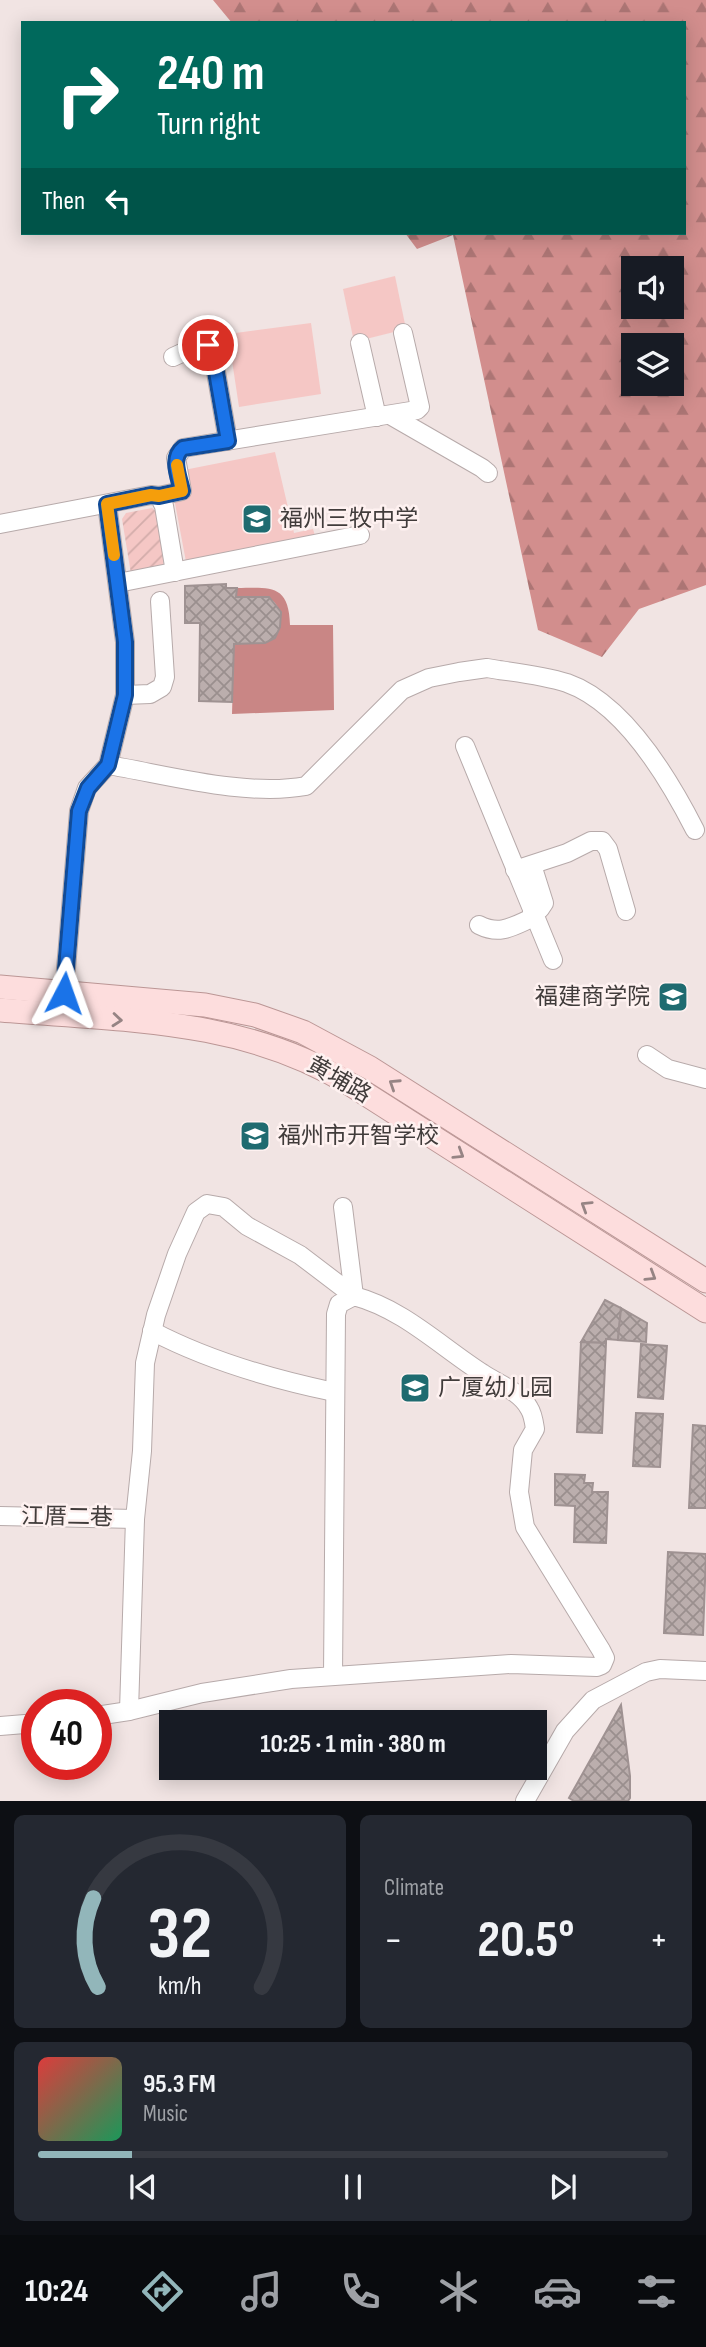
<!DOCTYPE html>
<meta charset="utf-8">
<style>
:root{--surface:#171b24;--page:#242831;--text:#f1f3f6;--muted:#9ea1a6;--line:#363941;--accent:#92b6ba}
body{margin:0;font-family:"Sofia Sans Condensed","Noto Sans SC",sans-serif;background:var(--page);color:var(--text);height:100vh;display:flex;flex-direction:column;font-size:26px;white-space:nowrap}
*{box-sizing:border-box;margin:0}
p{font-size:23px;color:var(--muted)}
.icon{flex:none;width:38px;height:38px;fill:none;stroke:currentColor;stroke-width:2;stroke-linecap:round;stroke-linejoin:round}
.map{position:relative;height:1801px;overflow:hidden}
.drawer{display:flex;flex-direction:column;gap:14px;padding:14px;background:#0d0f14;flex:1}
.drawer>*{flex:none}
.hud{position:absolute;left:21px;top:21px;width:665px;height:214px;border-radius:0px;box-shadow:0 4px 18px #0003;background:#00695c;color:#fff;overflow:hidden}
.tools{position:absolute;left:621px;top:256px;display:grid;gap:14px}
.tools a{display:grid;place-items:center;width:63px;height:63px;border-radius:0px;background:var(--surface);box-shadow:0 4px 18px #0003;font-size:35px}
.speed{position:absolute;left:21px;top:1689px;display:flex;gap:14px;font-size:35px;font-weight:700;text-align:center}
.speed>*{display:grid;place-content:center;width:91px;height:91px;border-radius:50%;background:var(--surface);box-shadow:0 4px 18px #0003;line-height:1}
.speed .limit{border:10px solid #d22;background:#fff;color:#111}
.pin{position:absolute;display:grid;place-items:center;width:60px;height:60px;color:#fff;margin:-30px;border:4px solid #fff;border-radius:50%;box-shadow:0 2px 7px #0007}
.me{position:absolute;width:77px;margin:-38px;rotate:4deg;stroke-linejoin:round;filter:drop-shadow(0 0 5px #0008)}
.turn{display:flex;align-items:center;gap:24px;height:147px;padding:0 21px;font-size:32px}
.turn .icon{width:91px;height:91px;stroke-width:2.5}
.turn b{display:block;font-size:49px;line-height:60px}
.then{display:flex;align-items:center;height:66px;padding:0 21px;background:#0003;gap:14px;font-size:26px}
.big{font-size:52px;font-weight:700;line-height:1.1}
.drawer .widget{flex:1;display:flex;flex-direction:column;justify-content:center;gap:10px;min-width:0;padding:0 24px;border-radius:10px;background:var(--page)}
.drawer .dial{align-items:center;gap:0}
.dial svg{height:182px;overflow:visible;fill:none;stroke:var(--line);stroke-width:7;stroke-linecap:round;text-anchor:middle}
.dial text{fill:var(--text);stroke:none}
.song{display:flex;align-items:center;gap:21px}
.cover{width:84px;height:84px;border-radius:10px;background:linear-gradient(135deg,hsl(0 70% 55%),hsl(150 70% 35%))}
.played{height:7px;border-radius:4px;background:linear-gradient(90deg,var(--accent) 15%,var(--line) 15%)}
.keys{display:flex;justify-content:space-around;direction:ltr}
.heat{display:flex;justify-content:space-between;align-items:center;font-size:38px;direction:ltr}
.drawer .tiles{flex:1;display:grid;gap:14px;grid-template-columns:1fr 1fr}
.widget:last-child{grid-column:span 2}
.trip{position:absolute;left:159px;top:1710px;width:388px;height:70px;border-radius:0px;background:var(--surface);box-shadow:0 4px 18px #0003;font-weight:700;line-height:70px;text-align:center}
.menu{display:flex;height:112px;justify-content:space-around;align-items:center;background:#090b0e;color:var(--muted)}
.menu .icon{width:49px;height:49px}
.menu .active{color:var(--accent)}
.menu b{font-size:32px;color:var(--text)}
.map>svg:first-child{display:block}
.forest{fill:url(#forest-firs);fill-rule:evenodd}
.park{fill:#f5c7c5}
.garden{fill:url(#garden-furrows)}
.water{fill:#c98685}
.building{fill:url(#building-cross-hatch);stroke:#9f9292;stroke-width:2}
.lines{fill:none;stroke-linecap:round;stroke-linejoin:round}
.minor-casing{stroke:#b7aaaa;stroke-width:20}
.major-casing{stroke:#bb9695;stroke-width:25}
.minor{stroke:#fff;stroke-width:18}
.major{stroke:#fddddd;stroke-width:23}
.oneway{stroke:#968484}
.route-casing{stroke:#114b97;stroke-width:18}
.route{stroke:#1a73e8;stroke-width:12}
.slow{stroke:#f59e0b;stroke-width:12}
.labels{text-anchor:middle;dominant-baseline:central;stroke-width:5;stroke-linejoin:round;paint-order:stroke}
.poi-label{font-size:23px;fill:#413c3b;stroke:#fef1f0;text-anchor:start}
.street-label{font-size:23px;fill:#413c3b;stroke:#fef1f0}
</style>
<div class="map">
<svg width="706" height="1801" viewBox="0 0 706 1801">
<defs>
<pattern id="forest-firs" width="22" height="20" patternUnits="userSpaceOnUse" patternTransform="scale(1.75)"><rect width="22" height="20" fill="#d28e8d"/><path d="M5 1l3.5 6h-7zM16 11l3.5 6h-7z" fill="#ac7574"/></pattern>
<pattern id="garden-furrows" width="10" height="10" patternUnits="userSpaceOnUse" patternTransform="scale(1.75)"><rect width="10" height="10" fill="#f5c7c5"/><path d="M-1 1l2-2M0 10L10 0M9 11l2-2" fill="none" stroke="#d3acaa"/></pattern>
<pattern id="building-cross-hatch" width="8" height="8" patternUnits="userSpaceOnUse" patternTransform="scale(1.75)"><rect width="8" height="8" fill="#bbaead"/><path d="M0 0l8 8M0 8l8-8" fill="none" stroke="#9a8f8e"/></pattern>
</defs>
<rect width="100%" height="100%" fill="#f1e4e3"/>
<!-- forest -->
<path class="forest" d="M213,0H706V585L639,609L602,657L538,630L453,235L417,249L405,233H684V23H232ZM634,268H672V306H634ZM634,345H672V383H634Z"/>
<!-- park -->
<g class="park">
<path d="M395,276L406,329L354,342L343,289Z"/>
<path d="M311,323L321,394L239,407L228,334Z"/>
<path d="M275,452L294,533L313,529L316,539L187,567L174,498L184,470Z"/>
</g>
<!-- garden -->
<path class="garden" d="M152,508L157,512L164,567L131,574L122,519L126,513Z"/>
<!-- water -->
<path class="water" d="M237,588C269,588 289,583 290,625H333L334,710L232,714L234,644H260L275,638C283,621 284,610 269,597H236Z"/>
<!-- building -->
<g class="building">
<path d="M226,584V588H237L236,597H269L281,612L280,627L275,638L265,643L234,644L232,702L199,701L200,623H185V586Z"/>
<path d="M605,1300L621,1308L618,1340L606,1339V1343L581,1342Z"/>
<path d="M621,1308L647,1323L646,1342L618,1340Z"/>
<path d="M581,1342L606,1343L602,1433L577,1432Z"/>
<path d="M641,1344L667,1346L663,1399L638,1397Z"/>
<path d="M636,1413L663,1414L660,1467L633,1466Z"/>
<path d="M693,1425L706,1426V1508H689Z"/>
<path d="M555,1474L585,1475L584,1483H593L592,1492H608L606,1543L574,1542L575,1506L555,1505Z"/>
<path d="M668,1552L706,1554L703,1635L664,1633Z"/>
<path d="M621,1705L630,1776V1798L628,1801H574L569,1798Z"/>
</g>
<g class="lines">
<!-- minor casing -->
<g class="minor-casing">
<g id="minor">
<path d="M360,343L377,417"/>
<path d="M173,357L197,346L208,345L212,349L228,441"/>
<path d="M390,415L482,468L488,473"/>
<path d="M159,496L182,491L176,458L183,448L417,410L420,407L403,333"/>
<path d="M0,524L151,495L159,496L164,506L175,572"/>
<path d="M118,583L360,535"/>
<path d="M125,695L150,694L162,687L165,677L160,601"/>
<path d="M465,746L553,960"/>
<path d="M108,765C168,775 246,797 306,786L402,690L429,678L459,672L487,668L499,670C521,673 545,676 567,683C624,703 669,779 695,830"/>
<path d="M532,865L544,903L540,909L532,912"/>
<path d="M515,870L567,853L591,841H602L608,849L626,911"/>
<path d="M479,925C501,936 513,926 534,917"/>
<path d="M64,993L79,811L87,788L108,765L125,695V642L107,504"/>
<path d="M647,1055L668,1069L706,1079"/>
<path d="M343,1207L354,1296"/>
<path d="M152,1331C209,1361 272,1379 334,1392"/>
<path d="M0,1516L135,1519"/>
<path d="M129,1711L135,1519L142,1451L145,1363L156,1315L177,1254L196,1212L207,1204L224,1207L247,1226L300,1255L354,1296"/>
<path d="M96,1716L129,1711L202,1693L291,1679L511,1664L597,1667L602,1665L605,1658L601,1650L525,1527L519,1492L523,1450L535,1429C534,1422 533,1414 529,1408C520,1391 498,1384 482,1373C440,1346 403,1309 354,1296L339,1304L336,1314L333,1676"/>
<path d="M0,1726L37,1723"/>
<path d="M525,1801L565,1731L593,1700L646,1672L660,1669L706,1671"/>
</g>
</g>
<!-- major casing -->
<g class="major-casing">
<g id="major">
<path d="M0,987L205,1005L255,1015L303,1032L370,1068L706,1281"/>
<path d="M0,1010C121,1020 244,1018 350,1084L706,1311"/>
</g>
</g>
<!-- minor -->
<use href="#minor" class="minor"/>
<!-- major -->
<use href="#major" class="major"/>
</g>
<!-- one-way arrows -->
<defs><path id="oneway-chevron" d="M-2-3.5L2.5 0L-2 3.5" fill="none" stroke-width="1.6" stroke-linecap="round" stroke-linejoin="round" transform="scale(1.75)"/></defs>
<g class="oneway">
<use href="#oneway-chevron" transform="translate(117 1020) rotate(5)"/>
<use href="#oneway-chevron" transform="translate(394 1084) rotate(-147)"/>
<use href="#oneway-chevron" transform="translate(459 1154) rotate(32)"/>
<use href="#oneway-chevron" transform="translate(586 1206) rotate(-148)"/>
<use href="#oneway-chevron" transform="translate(651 1276) rotate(32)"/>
</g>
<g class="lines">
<!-- route casing -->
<g class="route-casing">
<path id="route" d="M64,993L79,811L88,788L108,765L125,695V642L107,504L151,495L159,496L182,491C179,477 170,458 183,448L228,441L212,349L208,345"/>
</g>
<!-- route -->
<use href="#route" class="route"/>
<!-- slow -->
<path class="slow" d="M114,555L107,504L151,495L159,496L182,491L177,465"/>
</g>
<!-- icons -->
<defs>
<g id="school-square" transform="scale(1.575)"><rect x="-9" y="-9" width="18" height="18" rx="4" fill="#1f6b70" stroke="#fef1f0"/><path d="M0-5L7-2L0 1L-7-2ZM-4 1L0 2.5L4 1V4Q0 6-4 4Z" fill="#fff"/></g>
<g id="university-square" transform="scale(1.575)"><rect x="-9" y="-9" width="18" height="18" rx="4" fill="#1f6b70" stroke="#fef1f0"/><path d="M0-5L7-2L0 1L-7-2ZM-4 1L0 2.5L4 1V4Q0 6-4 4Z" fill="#fff"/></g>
</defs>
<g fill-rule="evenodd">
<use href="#school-square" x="257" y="519"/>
<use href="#university-square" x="673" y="997"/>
<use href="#school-square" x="255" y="1136"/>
<use href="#school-square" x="415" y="1388"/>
</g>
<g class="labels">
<!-- poi labels -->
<g class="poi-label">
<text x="280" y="519">福州三牧中学</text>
<text x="650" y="997" text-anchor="end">福建商学院</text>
<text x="278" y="1136">福州市开智学校</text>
<text x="438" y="1388">广厦幼儿园</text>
</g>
<!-- street labels -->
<g class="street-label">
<text transform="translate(339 1080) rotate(30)">黄埔路</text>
<text transform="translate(67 1517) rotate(1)">江厝二巷</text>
</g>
</g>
</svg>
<div class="tools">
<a><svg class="icon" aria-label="sound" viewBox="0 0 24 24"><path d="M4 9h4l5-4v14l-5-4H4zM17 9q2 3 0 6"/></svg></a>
<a><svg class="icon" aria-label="layers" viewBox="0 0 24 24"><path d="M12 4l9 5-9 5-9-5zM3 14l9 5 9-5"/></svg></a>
</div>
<div class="speed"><div class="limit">40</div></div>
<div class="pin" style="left:208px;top:345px;background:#d93025"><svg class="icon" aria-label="arrive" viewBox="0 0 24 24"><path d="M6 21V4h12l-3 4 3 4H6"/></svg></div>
<svg class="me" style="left:64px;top:993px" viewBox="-20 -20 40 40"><path d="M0-17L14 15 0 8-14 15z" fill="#1a73e8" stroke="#fff" stroke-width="4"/></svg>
<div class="trip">10:25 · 1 min · 380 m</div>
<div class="hud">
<div class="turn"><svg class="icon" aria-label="right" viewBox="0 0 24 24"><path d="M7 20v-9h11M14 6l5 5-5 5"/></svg><div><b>240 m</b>Turn right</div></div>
<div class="then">Then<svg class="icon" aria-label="left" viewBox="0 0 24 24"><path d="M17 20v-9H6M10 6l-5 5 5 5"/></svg></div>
</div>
</div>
<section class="drawer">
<div class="tiles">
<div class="widget dial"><svg viewBox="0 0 100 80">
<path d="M14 69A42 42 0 1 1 86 69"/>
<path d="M14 69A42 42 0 0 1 12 30" stroke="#92b6ba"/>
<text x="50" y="56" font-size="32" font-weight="700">32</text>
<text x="50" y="72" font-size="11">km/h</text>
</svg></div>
<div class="widget"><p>Climate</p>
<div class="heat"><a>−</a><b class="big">20.5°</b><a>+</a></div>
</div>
<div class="widget">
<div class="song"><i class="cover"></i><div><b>95.3 FM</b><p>Music</p></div></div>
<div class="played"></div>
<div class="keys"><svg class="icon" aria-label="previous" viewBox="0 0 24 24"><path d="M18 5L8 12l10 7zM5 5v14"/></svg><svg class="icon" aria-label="pause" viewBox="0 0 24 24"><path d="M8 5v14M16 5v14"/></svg><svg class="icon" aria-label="next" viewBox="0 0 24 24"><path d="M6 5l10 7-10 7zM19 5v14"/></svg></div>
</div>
</div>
</section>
<nav class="menu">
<b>10:24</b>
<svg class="icon active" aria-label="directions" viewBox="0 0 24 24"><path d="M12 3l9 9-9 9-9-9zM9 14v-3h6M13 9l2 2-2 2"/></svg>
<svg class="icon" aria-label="music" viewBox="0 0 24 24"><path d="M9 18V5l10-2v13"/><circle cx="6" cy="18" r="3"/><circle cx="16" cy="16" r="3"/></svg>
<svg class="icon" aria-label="phone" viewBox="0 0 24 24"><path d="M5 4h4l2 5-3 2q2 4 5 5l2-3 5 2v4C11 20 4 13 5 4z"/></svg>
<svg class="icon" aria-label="climate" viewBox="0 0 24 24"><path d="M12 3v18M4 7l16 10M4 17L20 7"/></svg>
<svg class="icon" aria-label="car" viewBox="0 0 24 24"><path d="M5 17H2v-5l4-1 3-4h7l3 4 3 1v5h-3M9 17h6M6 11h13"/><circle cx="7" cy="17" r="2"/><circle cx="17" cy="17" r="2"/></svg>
<svg class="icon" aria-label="filters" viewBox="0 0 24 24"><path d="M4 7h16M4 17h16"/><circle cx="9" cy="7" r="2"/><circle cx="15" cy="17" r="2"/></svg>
</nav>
